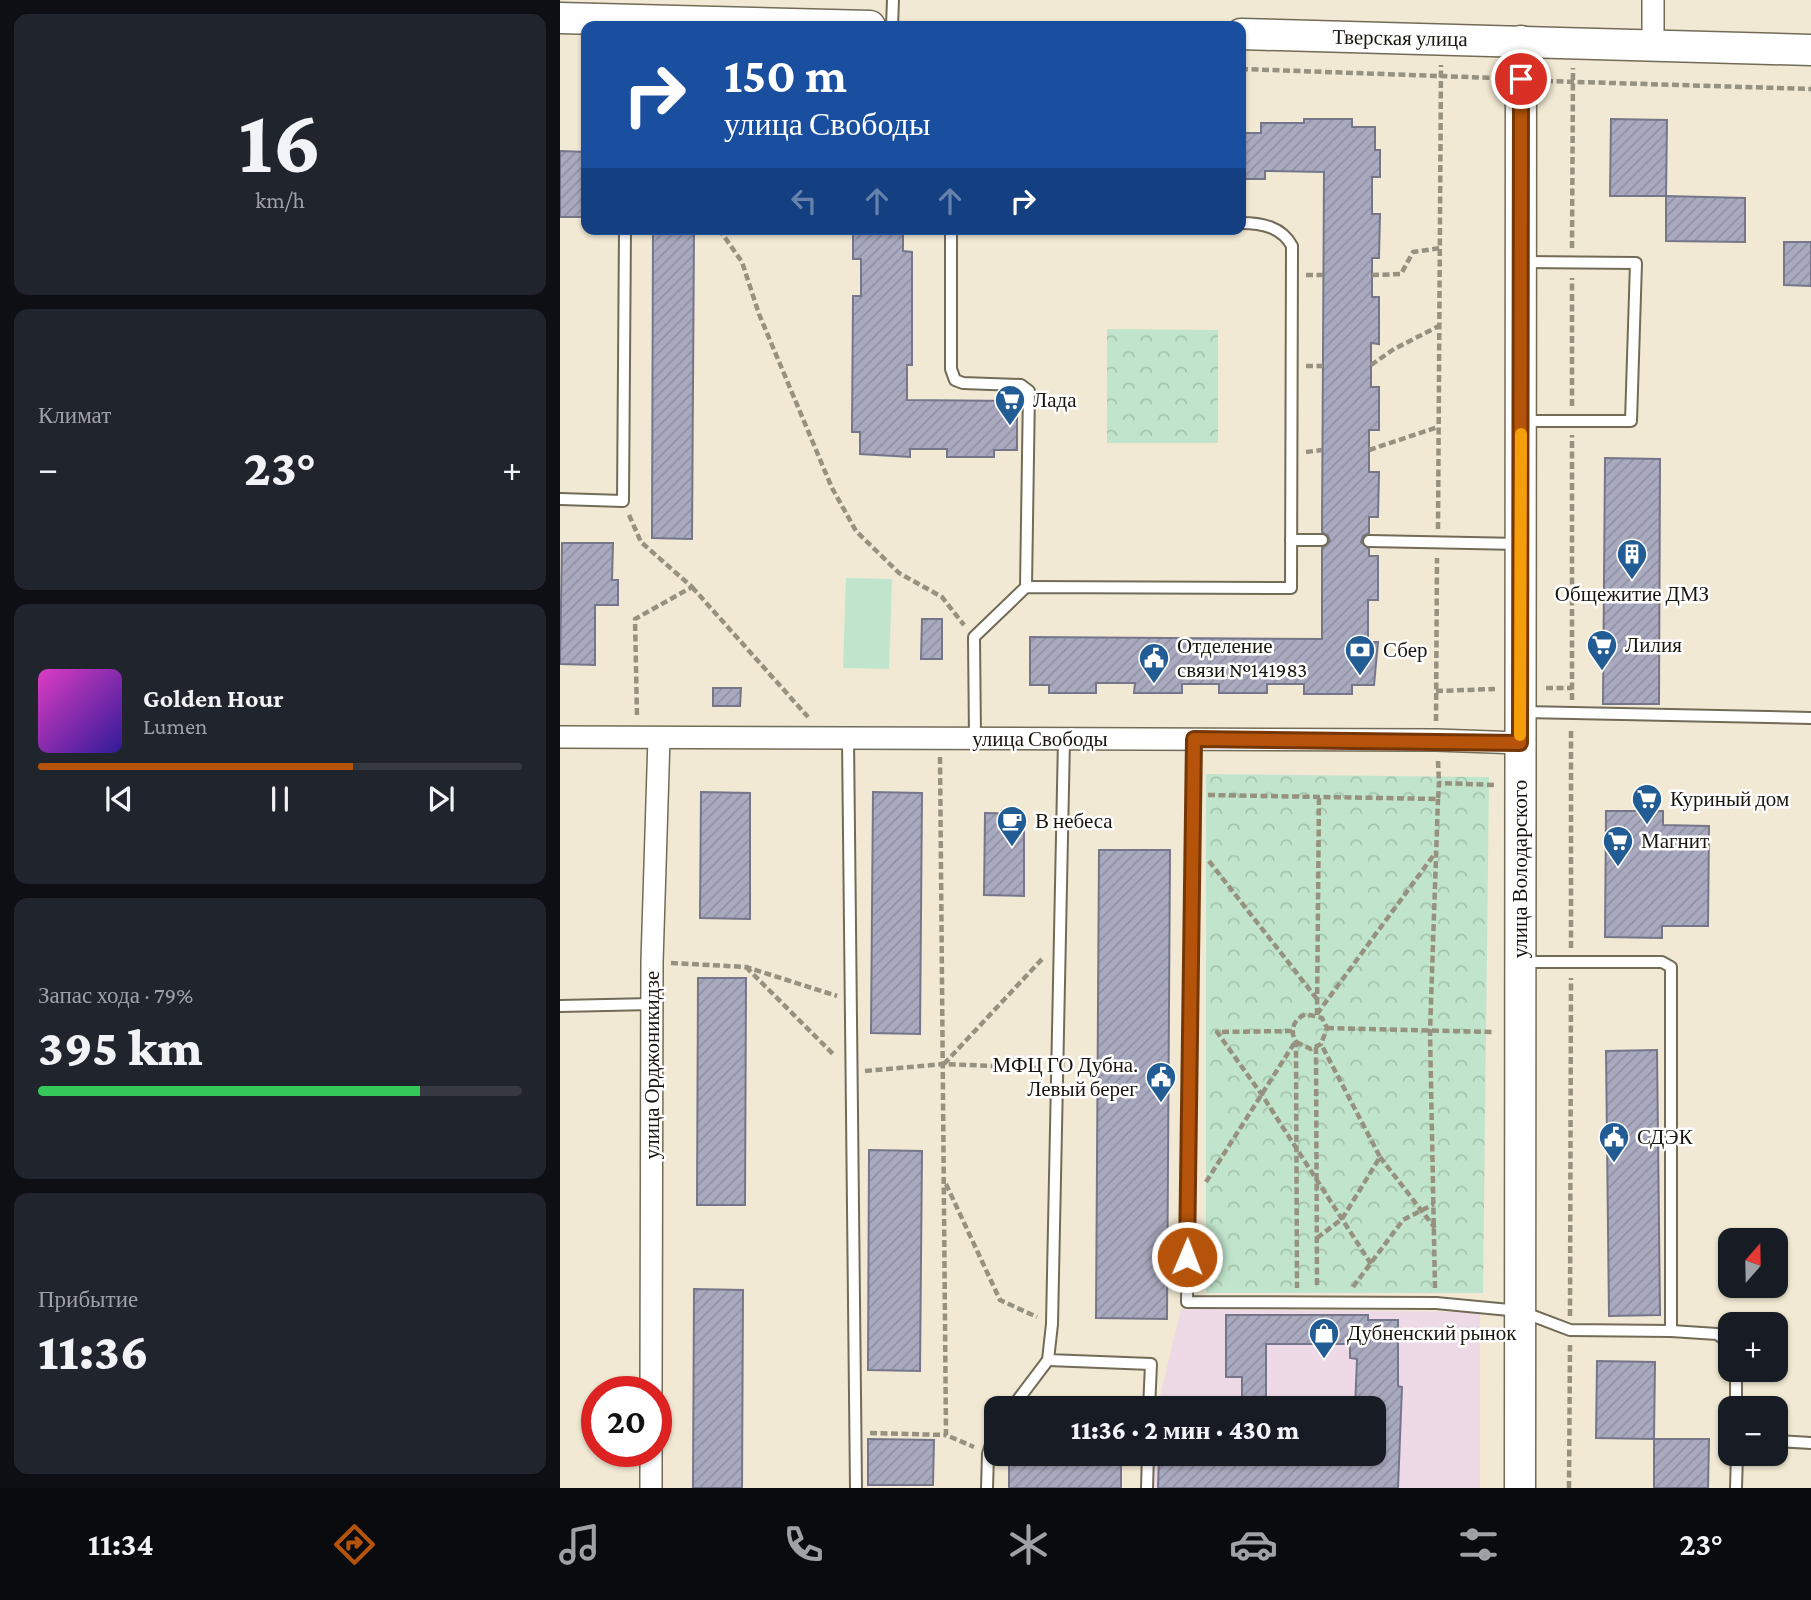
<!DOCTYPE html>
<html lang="ru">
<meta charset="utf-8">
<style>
:root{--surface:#171b24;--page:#20242c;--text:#f1f3f6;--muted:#9ea1a6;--line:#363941;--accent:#b45309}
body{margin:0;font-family:"Crimson Pro",serif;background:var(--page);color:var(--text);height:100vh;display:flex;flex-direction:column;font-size:26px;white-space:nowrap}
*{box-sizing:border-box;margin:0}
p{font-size:23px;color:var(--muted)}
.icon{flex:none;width:38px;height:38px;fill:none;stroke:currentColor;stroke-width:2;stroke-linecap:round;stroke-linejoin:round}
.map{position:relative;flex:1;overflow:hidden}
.details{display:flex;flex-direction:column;gap:14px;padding:14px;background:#0d0f14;width:560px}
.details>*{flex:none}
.banner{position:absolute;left:21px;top:21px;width:665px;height:214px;border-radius:14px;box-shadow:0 2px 5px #0004;background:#1a4fa0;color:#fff;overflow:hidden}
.needle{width:46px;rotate:20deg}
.buttons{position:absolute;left:1158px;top:1228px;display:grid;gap:14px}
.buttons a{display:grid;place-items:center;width:70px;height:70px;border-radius:14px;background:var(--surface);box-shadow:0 2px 5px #0004;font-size:35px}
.speed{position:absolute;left:21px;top:1376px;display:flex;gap:14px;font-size:35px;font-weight:700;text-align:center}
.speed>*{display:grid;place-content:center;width:91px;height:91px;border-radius:50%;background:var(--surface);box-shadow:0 2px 5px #0004;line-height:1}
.speed .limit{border:10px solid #d22;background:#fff;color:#111}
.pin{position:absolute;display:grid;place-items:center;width:60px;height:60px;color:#fff;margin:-30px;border:4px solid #fff;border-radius:50%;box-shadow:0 2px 7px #0007}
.me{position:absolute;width:77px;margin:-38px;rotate:1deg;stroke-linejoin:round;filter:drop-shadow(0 0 5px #0008)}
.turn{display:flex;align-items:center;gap:24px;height:147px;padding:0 28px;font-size:32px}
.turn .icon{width:91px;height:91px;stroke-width:2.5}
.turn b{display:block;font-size:49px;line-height:60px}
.lanes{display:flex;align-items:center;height:66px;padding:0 28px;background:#0003;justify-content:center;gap:35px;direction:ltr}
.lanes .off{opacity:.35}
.big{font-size:52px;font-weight:800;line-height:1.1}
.details .card{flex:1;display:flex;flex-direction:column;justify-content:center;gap:10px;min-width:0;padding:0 24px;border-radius:14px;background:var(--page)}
.details .dial{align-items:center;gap:0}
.dial b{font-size:91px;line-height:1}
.song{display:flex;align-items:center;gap:21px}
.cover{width:84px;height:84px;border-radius:10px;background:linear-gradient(135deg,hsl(310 70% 55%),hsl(250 70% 35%))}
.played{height:7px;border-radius:4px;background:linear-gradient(90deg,var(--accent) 65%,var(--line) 65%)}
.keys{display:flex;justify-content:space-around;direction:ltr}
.heat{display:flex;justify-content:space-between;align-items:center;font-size:38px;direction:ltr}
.charge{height:10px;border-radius:5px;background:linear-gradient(90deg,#34c759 79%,var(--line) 0)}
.trip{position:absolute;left:424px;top:1396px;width:402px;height:70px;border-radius:14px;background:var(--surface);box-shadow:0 2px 5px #0004;font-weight:800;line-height:70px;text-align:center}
.dock{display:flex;height:112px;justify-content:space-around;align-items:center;background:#090b0e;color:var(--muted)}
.dock .icon{width:49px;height:49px}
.dock .selected{color:var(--accent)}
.dock b{font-size:32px;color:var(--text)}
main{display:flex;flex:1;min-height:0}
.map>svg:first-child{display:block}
.commercial{fill:#eed9e7}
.park{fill:url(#park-crowns)}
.pitch{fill:#c1e5cc}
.building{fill:url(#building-hatch);stroke:#76768a;stroke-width:2}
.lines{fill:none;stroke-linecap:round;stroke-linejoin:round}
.lane-casing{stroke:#726b57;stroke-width:14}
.street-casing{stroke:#726b57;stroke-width:24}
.secondary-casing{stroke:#726b57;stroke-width:33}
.path{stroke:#979180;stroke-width:4.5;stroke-dasharray:7 3.5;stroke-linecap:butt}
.lane{stroke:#fff;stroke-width:10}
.street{stroke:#fff;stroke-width:21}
.secondary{stroke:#fff;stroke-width:30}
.route-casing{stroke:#753606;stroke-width:18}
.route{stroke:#b45309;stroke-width:12}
.slow{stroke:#f59e0b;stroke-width:12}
.labels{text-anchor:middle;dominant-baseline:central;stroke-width:5;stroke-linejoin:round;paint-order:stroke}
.street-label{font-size:21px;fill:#18150d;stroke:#fff}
.poi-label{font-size:21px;fill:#18150d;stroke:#fff;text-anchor:start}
</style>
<main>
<section class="details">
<div class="card dial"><b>16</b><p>km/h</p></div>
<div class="card"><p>Климат</p>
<div class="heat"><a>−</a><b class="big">23°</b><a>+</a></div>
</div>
<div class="card">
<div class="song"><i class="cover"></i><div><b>Golden Hour</b><p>Lumen</p></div></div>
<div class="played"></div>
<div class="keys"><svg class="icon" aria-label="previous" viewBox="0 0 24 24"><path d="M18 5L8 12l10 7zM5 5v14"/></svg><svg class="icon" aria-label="pause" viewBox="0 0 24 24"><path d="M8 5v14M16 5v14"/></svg><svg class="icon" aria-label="next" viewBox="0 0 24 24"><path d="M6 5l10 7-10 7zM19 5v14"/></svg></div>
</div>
<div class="card"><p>Запас хода · 79%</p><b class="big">395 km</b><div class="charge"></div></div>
<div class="card"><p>Прибытие</p><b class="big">11:36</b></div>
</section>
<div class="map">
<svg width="1251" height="1488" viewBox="0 0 1251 1488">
<defs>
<pattern id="park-crowns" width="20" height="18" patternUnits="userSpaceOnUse" patternTransform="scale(1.75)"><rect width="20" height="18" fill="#c1e5cc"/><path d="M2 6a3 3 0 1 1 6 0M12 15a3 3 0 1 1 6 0" fill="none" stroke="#a5c4ae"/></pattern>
<pattern id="building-hatch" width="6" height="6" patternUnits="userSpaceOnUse" patternTransform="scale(1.75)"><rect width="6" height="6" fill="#a9aabf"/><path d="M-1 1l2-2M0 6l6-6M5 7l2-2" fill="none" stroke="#9191a3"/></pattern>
</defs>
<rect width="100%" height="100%" fill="#f1e9d3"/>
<!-- commercial -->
<path class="commercial" d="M621,1309L920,1312V1488H592L594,1454H814V1409H597Z"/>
<!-- park -->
<g class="park">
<path d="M547,329L658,330V443H547Z"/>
<path d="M646,774L929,777L923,1293H646Z"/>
</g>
<!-- pitch -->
<path class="pitch" d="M286,578L332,579L329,669L283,668Z"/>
<!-- building -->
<g class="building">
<path d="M744,119H792V127H815V150H820V177H812V214H820L819,258H812V297H819V344L811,343V387H819V430H809V472H819L818,517H809V533L803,536L801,542L809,549V556H818V600H808V642H818L814,685H792V694H744V684H707V693H659V684H622V693H574L575,683H536V693H489V685H470V637L762,639V548L770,541L768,536L762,532L764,172L705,171V179H681V133H701V123H744Z"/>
<path d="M1051,119L1107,120L1106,196H1050Z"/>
<path d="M0,151L26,152V217H0Z"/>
<path d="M1106,196L1185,198V242L1106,241Z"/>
<path d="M93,229H134L132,539L92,538Z"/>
<path d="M293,229H343V251L352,252V365H347V400L457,401V450H434V457H387V449H350V457L300,454V432H292L293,296H301V259H293Z"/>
<path d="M1224,242H1251V286L1224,285Z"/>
<path d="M1045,458L1100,459L1099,704H1043Z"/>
<path d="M2,543H53L52,580H58V605H35V665L0,664Z"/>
<path d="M362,619H382V659H361Z"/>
<path d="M153,688H181L180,706H153Z"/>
<path d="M141,792L190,793V919L140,918Z"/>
<path d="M313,792L362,793L360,1034L311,1033Z"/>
<path d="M1046,811H1103V825L1149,826L1148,926H1102V938L1045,937Z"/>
<path d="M425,813L464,814V896L424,895Z"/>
<path d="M539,850H610L607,1319L536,1318Z"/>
<path d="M138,978H186L185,1205H137Z"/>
<path d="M1097,1050L1100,1315L1049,1316L1046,1051Z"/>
<path d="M309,1150L362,1151L360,1371L308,1370Z"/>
<path d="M134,1289L183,1290L182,1488H133Z"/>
<path d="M666,1315H808V1320H838V1386L842,1387L838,1488H598L599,1454H814V1409H795L797,1359L790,1358V1344H706V1409H682V1377H666Z"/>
<path d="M1037,1361L1095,1362L1094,1439L1036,1438Z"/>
<path d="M308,1439L374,1440L373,1485H308Z"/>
<path d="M1094,1439H1149L1148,1488H1094Z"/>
<rect x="449" y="1454" width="112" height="34"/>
</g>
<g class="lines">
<!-- lane casing -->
<g class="lane-casing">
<g id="lane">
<path d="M332,26L333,0"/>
<path d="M391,229V369L395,380L403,383L461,385L469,391L466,587"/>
<path d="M962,262L1076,263L1071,421H963"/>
<path d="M0,499L63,501L65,229"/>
<path d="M731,540H762"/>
<path d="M809,541L960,544"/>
<path d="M963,712L1251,718"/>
<path d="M288,738L296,1488"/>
<path d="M415,738L414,637L466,587L731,588L732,246C722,227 702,223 681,223"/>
<path d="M504,739L492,1324L488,1360L591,1364L589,1409"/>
<path d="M634,739L627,1302L876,1303L960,1311L1010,1330L1111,1331V967L1102,962H963"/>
<path d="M0,1006L92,1004"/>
<path d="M1111,1331L1157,1334L1171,1344"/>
<path d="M1176,1370V1409"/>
<path d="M451,1409L488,1360"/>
<path d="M1216,1441L1251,1443"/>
<path d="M427,1488L428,1454L436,1428"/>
<path d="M587,1488L588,1454"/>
<path d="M1176,1488L1177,1454"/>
</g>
</g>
<!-- street casing -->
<g class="street-casing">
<g id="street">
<path d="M1093,45V0"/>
<path d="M0,737L876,740L960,743"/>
<path d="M91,1391L92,962L99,738"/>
<path d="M91,1488V1451"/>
</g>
</g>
<!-- secondary casing -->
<g class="secondary-casing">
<g id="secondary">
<path d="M0,18L310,26"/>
<path d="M681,34L1251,50"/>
<path d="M960,1488L961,41"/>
</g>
</g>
<!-- path -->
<g class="path">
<path d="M681,69L935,78"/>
<path d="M986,81L1251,89"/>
<path d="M159,229L182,262L199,314L272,488L296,531L339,573L382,597L404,625"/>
<path d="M1012,248L1013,68"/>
<path d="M746,275H763"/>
<path d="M812,275L841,274L853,252L880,248"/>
<path d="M811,365L834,349L879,326"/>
<path d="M746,366H763"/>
<path d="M1012,406V278"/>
<path d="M809,450L878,427"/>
<path d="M746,452L762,450"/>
<path d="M69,515L81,542L132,587L75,619L77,717"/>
<path d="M878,529L881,65"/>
<path d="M132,587L248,717"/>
<path d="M986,688H1012"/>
<path d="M876,691L935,689"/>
<path d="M1012,700V435"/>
<path d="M876,721L877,558"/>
<path d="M380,757L386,1435L414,1447"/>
<path d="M878,761L879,783"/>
<path d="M648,795L878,799L879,783L935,785"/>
<path d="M649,861L757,999"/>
<path d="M1011,948V729"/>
<path d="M111,963L186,967L277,996"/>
<path d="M186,967L275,1056"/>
<path d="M757,1014L876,852"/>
<path d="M757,1015L759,797"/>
<path d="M767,1028L934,1032"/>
<path d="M732,1031L657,1032L702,1095L811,1264"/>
<path d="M736,1042L751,1049L761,1044L767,1028L762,1018L746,1014C734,1019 729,1030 736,1042L737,1288"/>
<path d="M756,1047L757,1286"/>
<path d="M384,1064L483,958"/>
<path d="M305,1071L384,1064L481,1068"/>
<path d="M820,1157L875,1228"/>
<path d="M646,1182L735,1042"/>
<path d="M386,1184L440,1300L477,1317"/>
<path d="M757,1238L782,1219L820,1157L761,1044"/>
<path d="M793,1287L843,1220L874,1204"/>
<path d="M875,1288L870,1032L878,799"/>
<path d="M1010,1316L1011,978"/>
<path d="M310,1433L386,1435"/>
<path d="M1009,1488L1010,1345"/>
</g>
<!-- lane -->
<use href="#lane" class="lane"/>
<!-- street -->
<use href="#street" class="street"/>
<!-- secondary -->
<use href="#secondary" class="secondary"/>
</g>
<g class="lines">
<!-- route casing -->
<g class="route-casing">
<path id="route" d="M627,1257L634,739L960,743L961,79"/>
</g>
<!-- route -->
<use href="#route" class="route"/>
<!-- slow -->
<path class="slow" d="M960,735L961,434"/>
</g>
<!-- icons -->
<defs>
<g id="supermarket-pin" transform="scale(1.575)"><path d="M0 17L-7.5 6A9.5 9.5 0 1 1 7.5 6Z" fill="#215d94" stroke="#fff"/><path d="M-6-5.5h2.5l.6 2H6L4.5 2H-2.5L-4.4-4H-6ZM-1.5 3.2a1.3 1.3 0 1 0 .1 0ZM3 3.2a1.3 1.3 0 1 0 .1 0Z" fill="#fff"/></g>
<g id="building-pin" transform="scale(1.575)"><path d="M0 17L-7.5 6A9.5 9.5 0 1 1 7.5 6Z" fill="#215d94" stroke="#fff"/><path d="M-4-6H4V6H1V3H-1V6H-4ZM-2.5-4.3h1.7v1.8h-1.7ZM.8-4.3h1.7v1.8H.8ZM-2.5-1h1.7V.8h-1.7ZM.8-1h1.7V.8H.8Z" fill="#fff"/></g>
<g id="bank-pin" transform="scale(1.575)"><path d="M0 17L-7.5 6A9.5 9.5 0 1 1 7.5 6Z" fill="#215d94" stroke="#fff"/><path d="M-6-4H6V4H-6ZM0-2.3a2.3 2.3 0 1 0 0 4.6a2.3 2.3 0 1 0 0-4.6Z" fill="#fff"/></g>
<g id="civic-pin" transform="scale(1.575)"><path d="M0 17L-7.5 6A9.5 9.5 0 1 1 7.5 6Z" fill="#215d94" stroke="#fff"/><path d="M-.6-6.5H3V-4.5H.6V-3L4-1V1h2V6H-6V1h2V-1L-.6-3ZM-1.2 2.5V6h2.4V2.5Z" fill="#fff"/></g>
<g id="cafe-pin" transform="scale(1.575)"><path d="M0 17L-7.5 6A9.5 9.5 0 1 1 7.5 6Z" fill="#215d94" stroke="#fff"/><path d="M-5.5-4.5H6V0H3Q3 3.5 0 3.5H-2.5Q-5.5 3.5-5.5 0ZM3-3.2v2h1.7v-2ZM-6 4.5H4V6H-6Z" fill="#fff"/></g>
<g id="shop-pin" transform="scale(1.575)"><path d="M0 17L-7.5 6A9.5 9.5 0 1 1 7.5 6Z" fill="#215d94" stroke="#fff"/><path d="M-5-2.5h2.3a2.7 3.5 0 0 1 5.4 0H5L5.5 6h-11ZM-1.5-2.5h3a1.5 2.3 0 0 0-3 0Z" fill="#fff"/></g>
</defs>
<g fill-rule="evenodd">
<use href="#supermarket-pin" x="450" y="400"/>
<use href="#building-pin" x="1072" y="554"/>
<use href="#supermarket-pin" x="1042" y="645"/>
<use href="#bank-pin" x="800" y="650"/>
<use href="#civic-pin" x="594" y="658"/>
<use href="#supermarket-pin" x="1087" y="799"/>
<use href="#cafe-pin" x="452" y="821"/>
<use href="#supermarket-pin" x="1058" y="841"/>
<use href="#civic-pin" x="601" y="1077"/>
<use href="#civic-pin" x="1054" y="1137"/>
<use href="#shop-pin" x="764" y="1333"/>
</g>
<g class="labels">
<!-- street labels -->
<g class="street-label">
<text transform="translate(840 38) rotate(1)">Тверская улица</text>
<text x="480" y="739">улица Свободы</text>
<text transform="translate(960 869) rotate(-90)">улица Володарского</text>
<text transform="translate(92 1065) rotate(-90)">улица Орджоникидзе</text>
</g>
<!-- poi labels -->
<g class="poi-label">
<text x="473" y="400">Лада</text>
<text x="1072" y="594" text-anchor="middle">Общежитие ДМЗ</text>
<text x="1065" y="645">Лилия</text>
<text x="617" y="646">Отделение<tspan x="617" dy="24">связи №141983</tspan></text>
<text x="823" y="650">Сбер</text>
<text x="1110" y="799">Куриный дом</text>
<text x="475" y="821">В небеса</text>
<text x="1081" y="841">Магнит</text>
<text x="578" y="1065" text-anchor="end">МФЦ ГО Дубна.<tspan x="578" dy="24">Левый берег</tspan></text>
<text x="1077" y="1137">СДЭК</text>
<text x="787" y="1333">Дубненский рынок</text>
</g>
</g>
</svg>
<div class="buttons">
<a><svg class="needle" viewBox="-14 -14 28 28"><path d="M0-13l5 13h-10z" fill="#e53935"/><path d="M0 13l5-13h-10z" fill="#9ea1a6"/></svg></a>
<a>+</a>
<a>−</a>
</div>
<div class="speed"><div class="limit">20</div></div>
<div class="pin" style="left:961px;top:79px;background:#d93025"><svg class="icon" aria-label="arrive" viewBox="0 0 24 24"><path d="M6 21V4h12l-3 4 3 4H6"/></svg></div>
<svg class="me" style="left:627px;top:1257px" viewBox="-20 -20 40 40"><circle r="17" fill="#b45309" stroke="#fff" stroke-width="3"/><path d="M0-11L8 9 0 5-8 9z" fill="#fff"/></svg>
<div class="trip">11:36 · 2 мин · 430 m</div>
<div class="banner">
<div class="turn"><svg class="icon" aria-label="right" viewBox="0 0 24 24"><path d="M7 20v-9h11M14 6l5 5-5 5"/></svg><div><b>150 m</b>улица Свободы</div></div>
<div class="lanes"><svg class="icon off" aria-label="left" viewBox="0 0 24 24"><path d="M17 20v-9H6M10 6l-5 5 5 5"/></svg><svg class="icon off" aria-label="ahead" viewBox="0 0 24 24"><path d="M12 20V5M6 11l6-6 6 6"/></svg><svg class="icon off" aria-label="ahead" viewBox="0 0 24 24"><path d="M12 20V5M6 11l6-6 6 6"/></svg><svg class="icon" aria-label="right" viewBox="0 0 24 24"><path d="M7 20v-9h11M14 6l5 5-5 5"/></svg></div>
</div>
</div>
</main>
<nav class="dock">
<b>11:34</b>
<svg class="icon selected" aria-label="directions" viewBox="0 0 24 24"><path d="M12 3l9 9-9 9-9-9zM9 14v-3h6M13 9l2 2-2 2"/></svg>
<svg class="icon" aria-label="music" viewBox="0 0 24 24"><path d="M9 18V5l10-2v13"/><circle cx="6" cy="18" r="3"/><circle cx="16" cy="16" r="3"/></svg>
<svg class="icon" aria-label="phone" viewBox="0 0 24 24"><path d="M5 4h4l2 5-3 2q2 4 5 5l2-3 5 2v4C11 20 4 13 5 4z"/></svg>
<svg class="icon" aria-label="climate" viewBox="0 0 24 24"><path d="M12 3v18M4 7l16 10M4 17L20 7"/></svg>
<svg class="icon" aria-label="car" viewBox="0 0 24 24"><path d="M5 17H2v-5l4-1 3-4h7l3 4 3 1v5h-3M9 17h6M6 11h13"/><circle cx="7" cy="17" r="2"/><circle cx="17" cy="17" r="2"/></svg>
<svg class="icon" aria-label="filters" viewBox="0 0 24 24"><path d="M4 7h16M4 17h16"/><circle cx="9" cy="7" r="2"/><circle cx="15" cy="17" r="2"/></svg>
<b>23°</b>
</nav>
